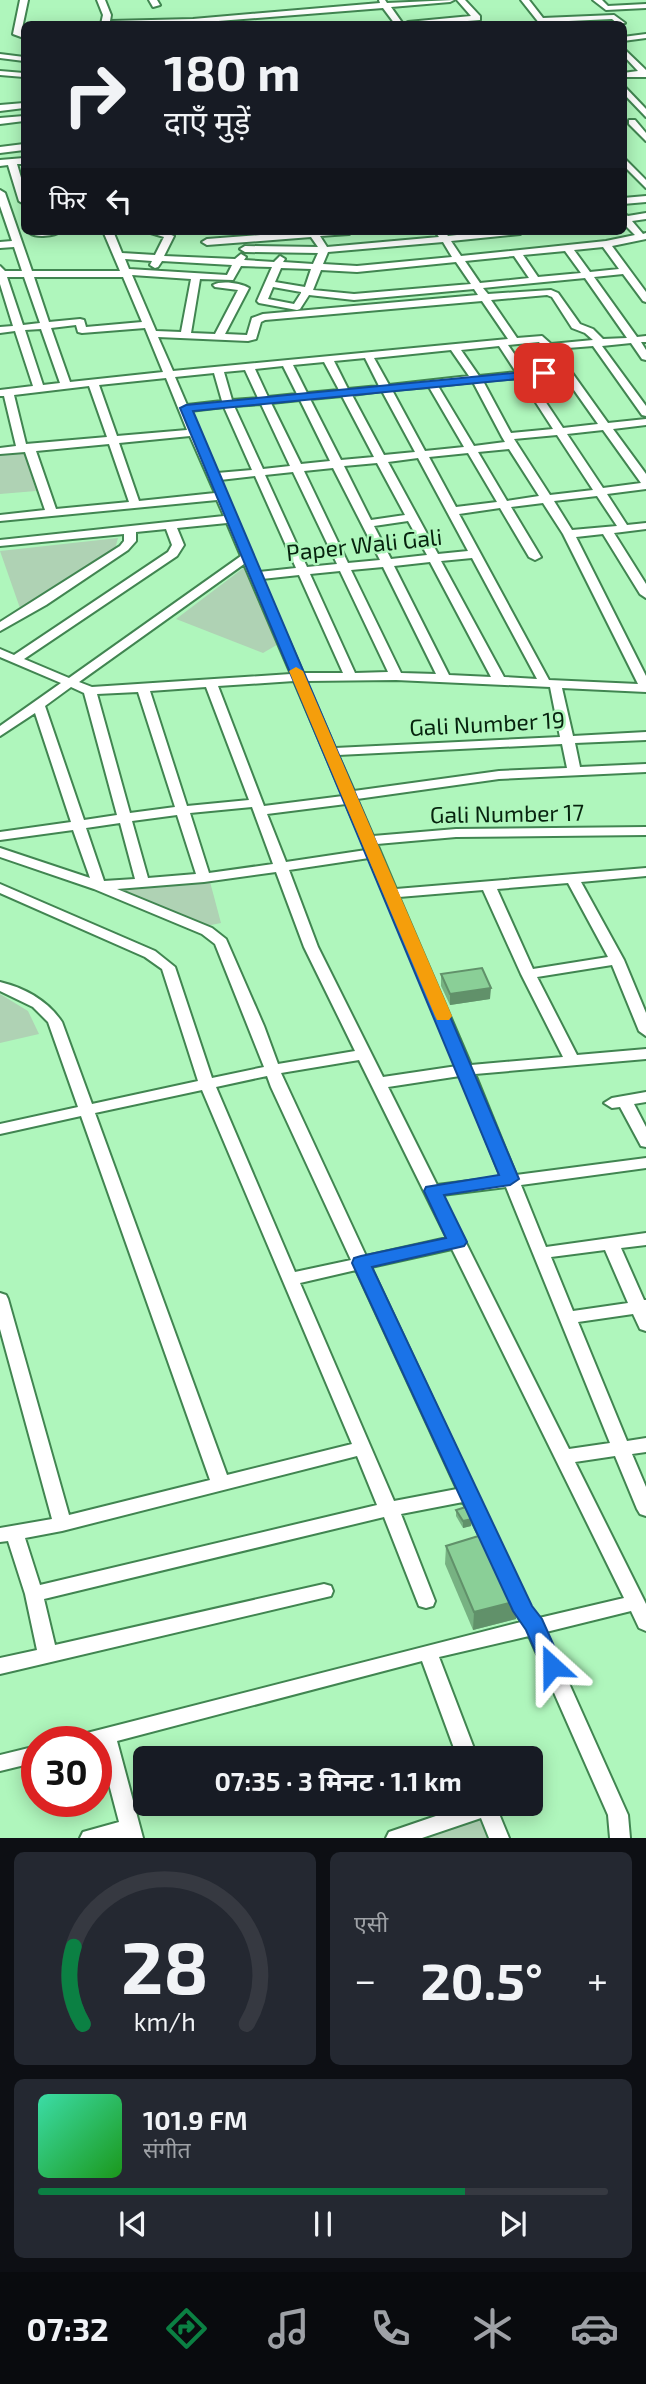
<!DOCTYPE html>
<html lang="hi">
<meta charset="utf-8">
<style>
:root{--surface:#171b24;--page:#242831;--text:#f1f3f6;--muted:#9ea1a6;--line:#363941;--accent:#0b8043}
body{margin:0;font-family:"Exo 2","Noto Sans Devanagari",sans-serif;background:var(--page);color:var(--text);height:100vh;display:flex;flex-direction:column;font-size:26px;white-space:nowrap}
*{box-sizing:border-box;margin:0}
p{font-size:23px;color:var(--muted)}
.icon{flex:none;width:38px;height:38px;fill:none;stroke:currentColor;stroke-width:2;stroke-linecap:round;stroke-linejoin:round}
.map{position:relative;height:1838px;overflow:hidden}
.details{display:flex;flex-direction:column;gap:14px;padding:14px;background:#0d0f14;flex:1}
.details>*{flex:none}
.banner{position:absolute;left:21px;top:21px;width:606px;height:214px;border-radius:10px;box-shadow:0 4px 18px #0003;background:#171b24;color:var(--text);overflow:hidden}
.speed{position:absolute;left:21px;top:1726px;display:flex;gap:14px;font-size:35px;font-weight:700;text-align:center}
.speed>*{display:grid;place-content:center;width:91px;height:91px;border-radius:50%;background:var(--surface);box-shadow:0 4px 18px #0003;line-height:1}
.speed .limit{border:10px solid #d22;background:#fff;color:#111}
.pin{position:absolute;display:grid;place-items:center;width:60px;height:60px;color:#fff;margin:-30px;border-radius:14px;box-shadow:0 4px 10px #0006}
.me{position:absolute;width:77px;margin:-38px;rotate:336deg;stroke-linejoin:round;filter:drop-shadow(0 0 5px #0008)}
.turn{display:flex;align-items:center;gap:24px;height:147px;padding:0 28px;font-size:32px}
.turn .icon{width:91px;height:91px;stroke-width:2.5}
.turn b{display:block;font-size:49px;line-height:60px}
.then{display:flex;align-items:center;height:66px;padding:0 28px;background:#0003;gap:14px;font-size:26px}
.big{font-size:52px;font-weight:700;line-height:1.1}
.details .widget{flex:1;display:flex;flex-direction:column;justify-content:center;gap:10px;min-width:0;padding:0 24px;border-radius:10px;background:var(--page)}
.details .dial{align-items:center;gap:0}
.dial svg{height:182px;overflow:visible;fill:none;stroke:var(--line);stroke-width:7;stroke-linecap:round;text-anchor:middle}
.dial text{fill:var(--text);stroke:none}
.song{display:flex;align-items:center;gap:21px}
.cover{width:84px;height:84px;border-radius:10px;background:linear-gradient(135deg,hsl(160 70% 55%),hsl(120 70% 35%))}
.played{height:7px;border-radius:4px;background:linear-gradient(90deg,var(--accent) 75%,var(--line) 75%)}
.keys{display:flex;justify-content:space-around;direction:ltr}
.heat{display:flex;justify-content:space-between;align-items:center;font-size:38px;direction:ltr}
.details .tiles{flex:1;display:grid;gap:14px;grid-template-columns:1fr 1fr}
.widget:last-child{grid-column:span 2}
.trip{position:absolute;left:133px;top:1746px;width:410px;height:70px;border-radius:10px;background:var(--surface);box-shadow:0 4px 18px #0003;font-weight:700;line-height:70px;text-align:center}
.tab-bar{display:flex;height:112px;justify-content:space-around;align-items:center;background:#090b0e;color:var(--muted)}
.tab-bar .icon{width:49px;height:49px}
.tab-bar .active{color:var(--accent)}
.tab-bar b{font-size:32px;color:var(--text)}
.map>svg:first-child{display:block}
.green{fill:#afd2b4}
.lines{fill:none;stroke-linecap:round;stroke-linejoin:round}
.minor-casing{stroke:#418551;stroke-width:4}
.minor{fill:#fff;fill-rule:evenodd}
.wall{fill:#77b282}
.shaded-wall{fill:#61916a}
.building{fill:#8acf97;stroke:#61916a;stroke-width:2}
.route{fill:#1a73e8;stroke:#114b97;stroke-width:2}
.slow{fill:#f59e0b}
.labels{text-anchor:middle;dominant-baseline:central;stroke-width:5;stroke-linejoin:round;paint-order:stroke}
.street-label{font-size:23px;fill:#06230e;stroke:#aff6bc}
</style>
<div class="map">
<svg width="646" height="1838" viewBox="0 0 646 1838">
<rect width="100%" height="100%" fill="#aff6bc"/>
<!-- green -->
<g class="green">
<path d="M25,452L36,491L0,494V455Z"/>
<path d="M118,538L115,549L21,611L0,551Z"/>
<path d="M246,566L280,643L263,653L176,619Z"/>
<path d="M209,878L221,923L201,927L117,889Z"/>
<path d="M0,994L28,1011L39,1034L0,1043Z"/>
<path d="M484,1816L492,1838H422Z"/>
</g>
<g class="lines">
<!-- minor casing -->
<g class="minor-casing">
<g id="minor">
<path d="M20,0H28L21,33L24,34V38L13,34Z"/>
<path d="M97,0H105L111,15L110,21L193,19L380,3L379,0H385L387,3L454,0L450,2L391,7L403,24H395L383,8L193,23L101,24L103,15Z"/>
<path d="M149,0H157L160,5L153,7Z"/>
<path d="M457,0H465L480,16V20L430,24H404L408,22L471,16Z"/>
<path d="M521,0H529L543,18L614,15L625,23L618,24L612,19L547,22L548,24H540Z"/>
<path d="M593,0H602L608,6L646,4V8L606,10Z"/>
<path d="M646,34V38L623,41V37Z"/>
<path d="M623,48L646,70V77H623V73L638,71L623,55Z"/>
<path d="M0,54L24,57V61L0,58Z"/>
<path d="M0,71L24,73V77L0,75Z"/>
<path d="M623,85L646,109V117L623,93Z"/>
<path d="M24,103V108L0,111V105Z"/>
<path d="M24,116V121L0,124V118Z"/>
<path d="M629,120H635L646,133V141L629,124Z"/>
<path d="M24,144V150L0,153V147Z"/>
<path d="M623,157L646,180V188L623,165Z"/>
<path d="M24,158V164H17L24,188V204L19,201L8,165L0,166V160Z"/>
<path d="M0,190L5,193L32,271H120L103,231H113L122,253L155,255L164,237L144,231H160L174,236L164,256L235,259L241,254L246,257L244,260L274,262L280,256L285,259L283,262L313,264L318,253L245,252L240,249L245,246L318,247L311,237L207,245L202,242L207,239L313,231H354L349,234L320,236L327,247L439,237L436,233L438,231H444L448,236L493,231H525L520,234L451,241L461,256L606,241L635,235L623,223V213L628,216L646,213V219L632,221L643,234L646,233V239L612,246L646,292V302L643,301L623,274L594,277L637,337L646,336V342H641L646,350V360L642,359L631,343L602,346L646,406V416L642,415L593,346L555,349L608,423L646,419V425L613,429L646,474V489L607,494L627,525L646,523V529L614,533L646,584V598L640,594L603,534L576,537L646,676V692L562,688L573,736L646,732V740L575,743L580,767L646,764V772L499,779L357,799L373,836L456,829L646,827V835L456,837L377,844L396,889L646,868V876L581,882L624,960L646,1013V1036L639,1031L612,965L537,977L577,1055L646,1049V1059L475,1074L516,1175L646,1158V1168L521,1185L546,1247L646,1233V1245L621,1248L644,1300H646V1331L640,1329L633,1314L578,1322L627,1441L646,1438V1452L632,1454L646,1487V1516L640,1514L637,1509L615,1456L575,1462L646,1604V1631L639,1628L631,1611L546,1632L628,1815L630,1838H610L608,1815L529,1636L439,1657L478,1759H458L422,1661L117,1741L143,1838H80L83,1832L119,1822L99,1746L96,1747V1741H76L79,1735L521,1622L463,1502L401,1514L435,1601L433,1606L426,1608L419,1606L384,1517L44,1599L55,1645L324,1584L331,1586L333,1591L331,1596L0,1674V1658L37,1650L25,1594L8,1541L0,1542V1528L52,1519L0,1329V1293L6,1295L8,1299L69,1515L210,1480L81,1116L0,1134V1124L78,1107L48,1022L33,1007L0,991V982C25,988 48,1001 62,1022L92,1104L198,1081L162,969L145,957L0,893V884L155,951L175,967L212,1078L264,1067L215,944L202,934L94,889L0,857V848L90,878L73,830L0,840V832L71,822L35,713L0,736V726L61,683L0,657V649L14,655L168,552L172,545L166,529L136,532V541L128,550L46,605L0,631V622L120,546L124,541V534L0,546V540L224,516L217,500L0,521V515L45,510L25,452L0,454V448L16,446L4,396H0V390L33,386L15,331L0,333V327L13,326L0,284V266L5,271H22L14,247L0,248V242L12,241L0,206ZM443,242L452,257L357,266L323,264L328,252ZM603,247L619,269L590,272L574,250ZM565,251L581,273L538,277L523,255ZM514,256L529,278L480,283L465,261ZM125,259L152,261L150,265L155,268L158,267L162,261L232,265L227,275L129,269ZM456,262L471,284L354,294L313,290L321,270L357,272ZM241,266L272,267L257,301L259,303L297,310L300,309L309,295L354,300L474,289L478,295L263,314L252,318L247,335L225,334L249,288C241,283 221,280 213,285L215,287L238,290L215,334L191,333L200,279L233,280ZM281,268L311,269L305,287L275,282ZM132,275L191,279L181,332L156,331ZM7,277H24L40,323L23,325ZM34,277H123L142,322L86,327L84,320L80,319L49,322ZM585,278L627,338L603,339L593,329L580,324L558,293L551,290L488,294L483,288ZM273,287L301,292V293L294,304L268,299ZM547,295L552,297L572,328L585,333L593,340L551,344L542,336L517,338L491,300ZM482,301L508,339L173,371L158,337L248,341L256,339L261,322L265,320ZM76,325L78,332L82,333L145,328L163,372L70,382L51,328ZM41,329L60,383L43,385L25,330ZM539,342L558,368L526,371L508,345ZM499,346L516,372L479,376L461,350ZM451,350L469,376L389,385L374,358ZM365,358L379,386L348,389L334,361ZM324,362L339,390L307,393L293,365ZM283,366L297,394L268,397L255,369ZM245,370L258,398L232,400L224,372ZM214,373L222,401L187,405L175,377ZM562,373L598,424L563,428L529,377ZM166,378L187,430L117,436L99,385ZM520,378L553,429L511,433L483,381ZM473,382L502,437L505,442L474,446L438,386ZM89,386L107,437L26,444L14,395ZM429,387L464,447L425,451L392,390ZM382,391L415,452L384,455L352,395ZM342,396L374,457L341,460L310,399ZM300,400L330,461L301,464L271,403ZM261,404L290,466L263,469L234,406ZM224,407L252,470L217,473L190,411ZM603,430L641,483L603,488L567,434ZM557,435L593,490L550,495L514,439ZM190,436L215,493L139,501L119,443ZM109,444L129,502L56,509L36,451ZM509,449L539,496L507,501L478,452ZM468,453L497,502L456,507L429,457ZM418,458L468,551L438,554L388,462ZM377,463L405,515L371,520L344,466ZM333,468L380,560L348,563L304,471ZM293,472L337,564L307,567L265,475ZM255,476L296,568L259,572L220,480ZM597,496L617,526L572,530L554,501ZM543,503L563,534L638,684L549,680L459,514L500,508L529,557L535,560L541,557L511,507ZM408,521L427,555L391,559L374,526ZM227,523L241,556L69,678L24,659L177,556L184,545L177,528ZM472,558L537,679L504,677L441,561ZM430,562L491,677L449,675L394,566ZM244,564L291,674L92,687L79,682ZM383,567L436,674L401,673L351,570ZM340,571L388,672L355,673L310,574ZM299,575L343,673H303L262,579ZM396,680L550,687L560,737L335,748L306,681ZM294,681L343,796L264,806L218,686ZM71,687L84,693L117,815L84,820L45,706ZM206,687L249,800L187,806L150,691ZM138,692L175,807L130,813L97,694ZM562,744L567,768L499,771L354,791L338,755ZM346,804L366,850L286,862L267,814ZM252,807L273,864L209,873L190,813ZM177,815L196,874L148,878L132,821ZM120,823L135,879L104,881L86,828ZM369,858L457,1066L383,1077L318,947L289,870ZM276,872L304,947L355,1051L278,1064L264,1026L226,939L212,928L117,889L204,882ZM568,883L608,957L533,969L497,889ZM483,890L521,974L563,1057L471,1065L399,897ZM359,1060L447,1238L366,1256L281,1073ZM267,1076L271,1087L351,1260L295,1272L216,1087ZM460,1076L501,1177L437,1185L388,1087ZM202,1090L352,1444L227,1475L95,1113ZM506,1187L610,1443L569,1449L442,1195ZM452,1249L624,1598L539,1618L530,1607L371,1267ZM605,1250L628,1303L573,1311L551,1257ZM356,1270L457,1489L394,1501L300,1283ZM357,1456L377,1505L40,1585L25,1538L62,1531Z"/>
<path d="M646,196V202L623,204V198Z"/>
<path d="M32,231H61C54,236 37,238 30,233Z"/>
<path d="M646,1092V1102L634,1104L646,1127V1147L641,1146L620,1107L612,1108L604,1103L612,1098Z"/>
<path d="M37,1746V1762L0,1771V1755Z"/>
<path d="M471,1804H495L509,1838H489L481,1818L422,1838H386L389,1832Z"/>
</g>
</g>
<!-- minor -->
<use href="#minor" class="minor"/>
</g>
<!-- wall -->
<g class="wall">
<path d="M441,974L490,999L450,1005L441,986Z"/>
<path d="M456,1510L472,1519L471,1526L463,1528L456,1516Z"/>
<path d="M446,1546L517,1601L516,1619L473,1630L445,1564Z"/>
</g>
<!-- shaded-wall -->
<g class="shaded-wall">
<path d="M491,988L490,999L450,1005V994Z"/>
<path d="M472,1519L471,1526L463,1528V1521Z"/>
<path d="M517,1601L516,1619L473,1630L474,1612Z"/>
</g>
<!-- building -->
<g class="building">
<path d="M482,968L491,988L450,994L441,974Z"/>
<path d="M466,1507L472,1519L463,1521L456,1510Z"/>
<path d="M485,1534L517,1601L474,1612L446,1546Z"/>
</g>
<!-- route -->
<path class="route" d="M544,370L550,373L548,376L193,411L519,1179L510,1185L444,1195L467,1242L464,1246L372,1267L532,1606L542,1619L563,1666L560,1673L552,1675L545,1673L526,1630L513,1611L352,1263L354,1258L361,1256L446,1238L424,1191L426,1187L499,1175L180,408L186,405Z"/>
<!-- slow -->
<path class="slow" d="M296,667L303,671L452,1016L449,1020H437L435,1016L289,671Z"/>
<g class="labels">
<!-- street labels -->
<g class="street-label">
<text transform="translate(364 544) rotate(-6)">Paper Wali Gali</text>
<text transform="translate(487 723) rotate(-3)">Gali Number 19</text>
<text transform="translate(507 813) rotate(-1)">Gali Number 17</text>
</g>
</g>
</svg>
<div class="speed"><div class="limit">30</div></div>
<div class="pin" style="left:544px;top:373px;background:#d93025"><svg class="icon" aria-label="arrive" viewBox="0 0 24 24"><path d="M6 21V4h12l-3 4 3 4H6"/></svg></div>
<svg class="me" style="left:552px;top:1666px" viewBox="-20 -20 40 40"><path d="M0-17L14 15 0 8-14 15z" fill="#1a73e8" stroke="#fff" stroke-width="4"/></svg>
<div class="trip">07:35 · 3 मिनट · 1.1 km</div>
<div class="banner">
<div class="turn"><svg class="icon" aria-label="right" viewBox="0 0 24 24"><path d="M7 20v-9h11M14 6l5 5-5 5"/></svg><div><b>180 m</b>दाएँ मुड़ें</div></div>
<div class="then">फिर<svg class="icon" aria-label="left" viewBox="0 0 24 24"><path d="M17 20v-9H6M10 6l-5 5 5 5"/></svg></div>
</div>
</div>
<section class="details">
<div class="tiles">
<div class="widget dial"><svg viewBox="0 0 100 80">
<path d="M14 69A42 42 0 1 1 86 69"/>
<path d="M14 69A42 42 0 0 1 10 35" stroke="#0b8043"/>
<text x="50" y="56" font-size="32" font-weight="700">28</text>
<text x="50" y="72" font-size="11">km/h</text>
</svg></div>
<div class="widget"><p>एसी</p>
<div class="heat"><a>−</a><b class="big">20.5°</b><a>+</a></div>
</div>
<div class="widget">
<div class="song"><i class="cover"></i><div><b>101.9 FM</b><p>संगीत</p></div></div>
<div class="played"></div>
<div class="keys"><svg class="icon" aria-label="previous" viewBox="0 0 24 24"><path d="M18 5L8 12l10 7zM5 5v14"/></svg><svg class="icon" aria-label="pause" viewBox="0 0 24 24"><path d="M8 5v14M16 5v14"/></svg><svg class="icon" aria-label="next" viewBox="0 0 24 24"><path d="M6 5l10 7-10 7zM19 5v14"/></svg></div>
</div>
</div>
</section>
<nav class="tab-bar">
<b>07:32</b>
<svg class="icon active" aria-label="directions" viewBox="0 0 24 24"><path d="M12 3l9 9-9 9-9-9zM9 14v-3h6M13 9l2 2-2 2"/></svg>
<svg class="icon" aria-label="music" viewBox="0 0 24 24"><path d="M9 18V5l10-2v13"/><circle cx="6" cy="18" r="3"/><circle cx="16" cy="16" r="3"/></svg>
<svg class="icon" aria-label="phone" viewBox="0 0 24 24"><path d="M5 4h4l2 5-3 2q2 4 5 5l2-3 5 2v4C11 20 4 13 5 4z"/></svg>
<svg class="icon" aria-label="climate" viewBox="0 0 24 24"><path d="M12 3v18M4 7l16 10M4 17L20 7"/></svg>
<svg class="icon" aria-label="car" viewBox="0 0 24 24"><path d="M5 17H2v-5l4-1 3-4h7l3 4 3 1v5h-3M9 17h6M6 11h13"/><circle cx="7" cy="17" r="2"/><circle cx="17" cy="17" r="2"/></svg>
</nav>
